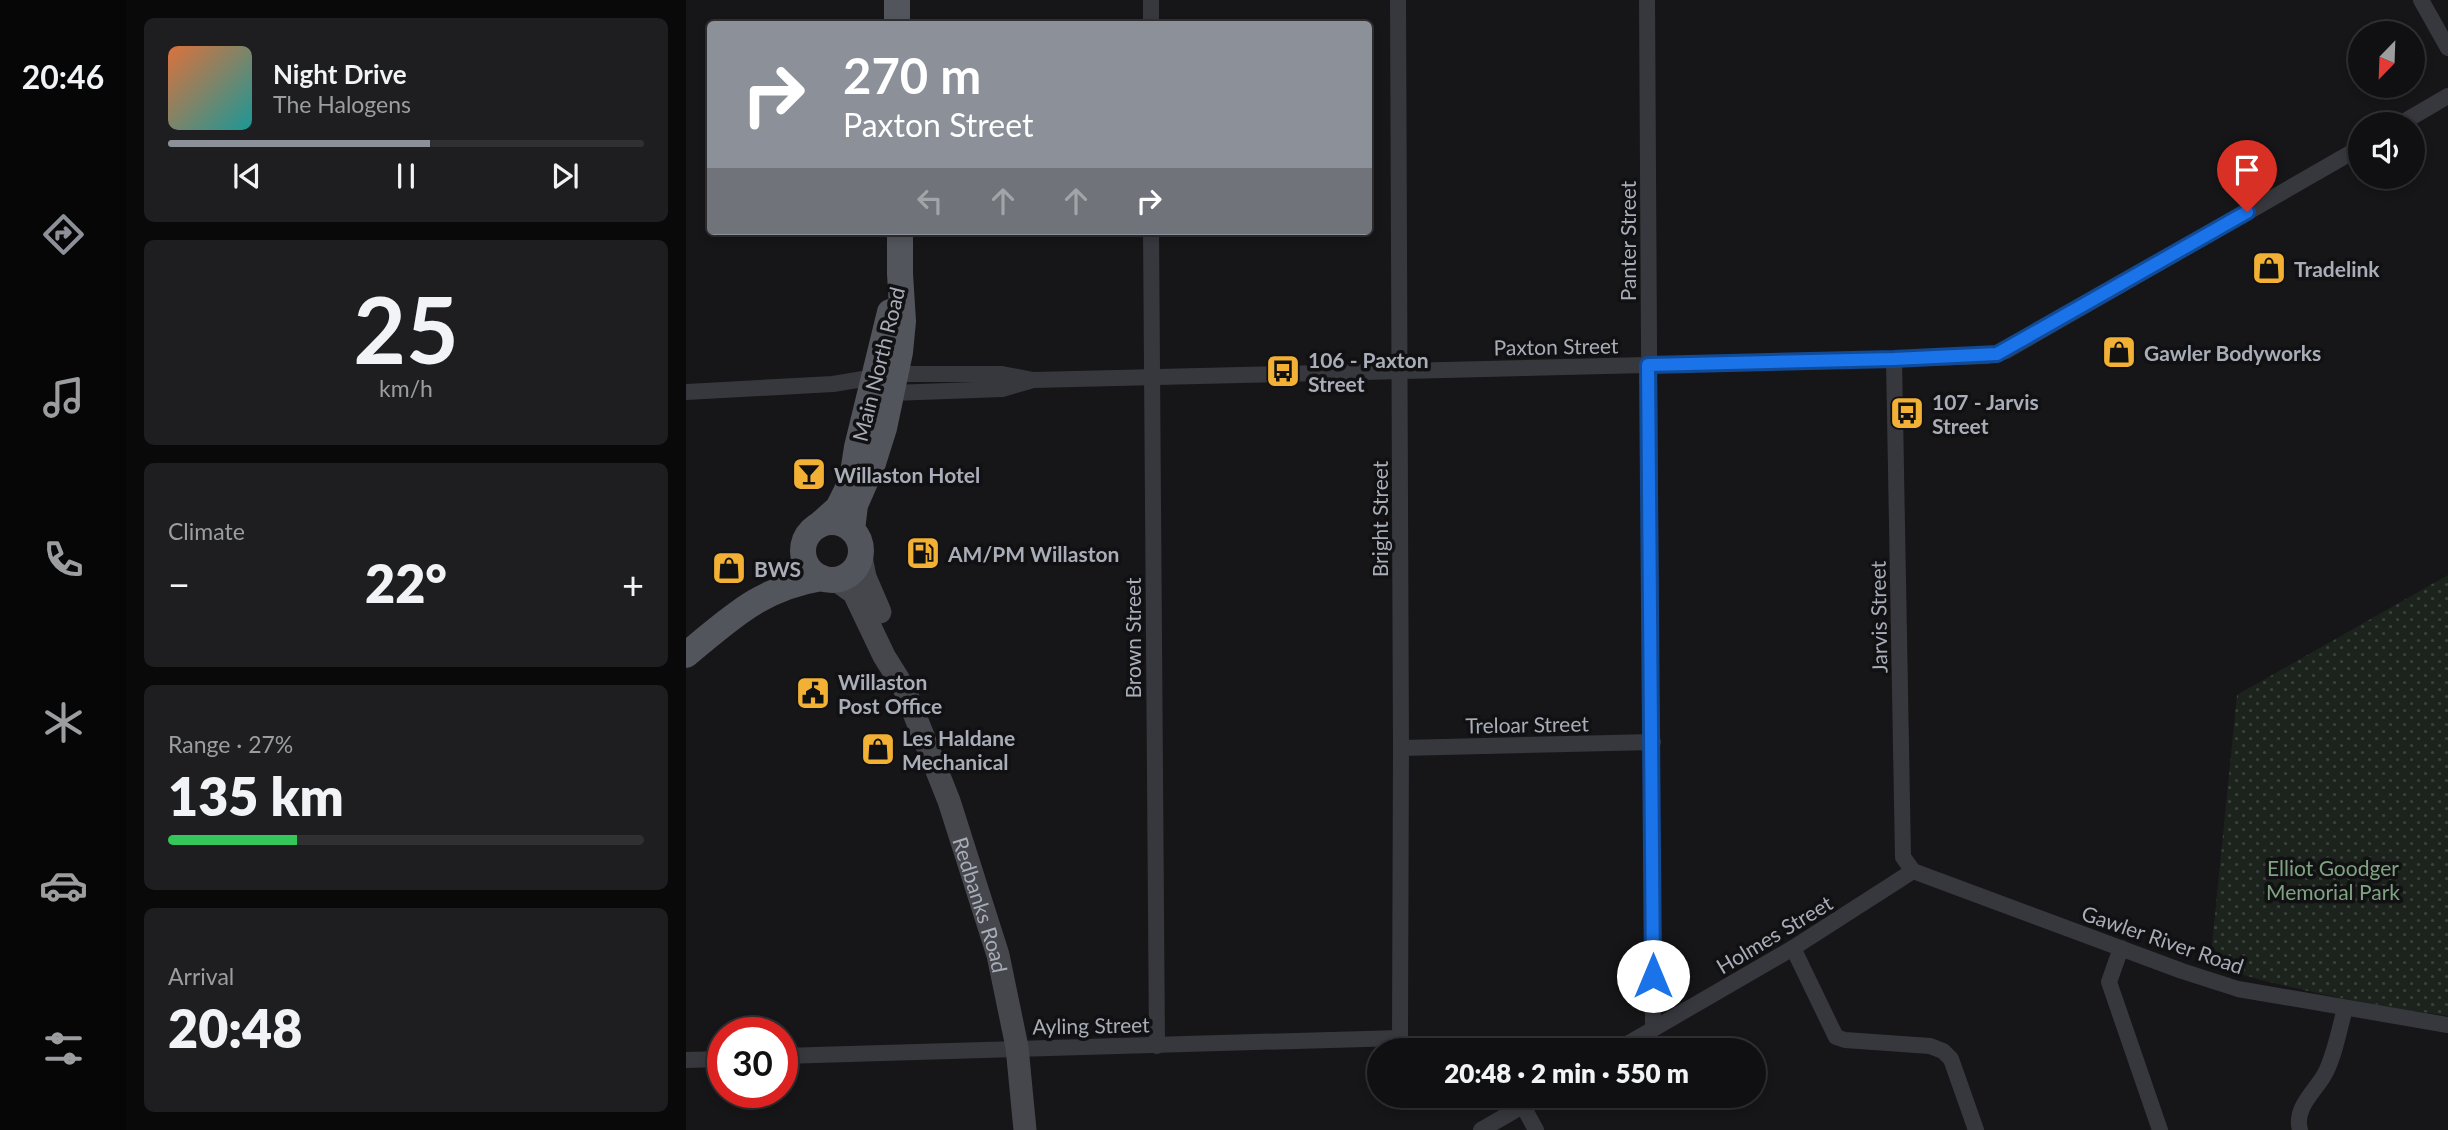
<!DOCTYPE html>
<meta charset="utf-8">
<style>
:root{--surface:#101012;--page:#1e1e20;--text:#f1f3f6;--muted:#9c9d9f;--line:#303032;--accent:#8c9099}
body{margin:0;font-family:Lato,sans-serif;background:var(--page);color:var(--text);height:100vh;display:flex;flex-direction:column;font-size:26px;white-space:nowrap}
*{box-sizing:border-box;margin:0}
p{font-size:23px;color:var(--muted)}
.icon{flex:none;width:38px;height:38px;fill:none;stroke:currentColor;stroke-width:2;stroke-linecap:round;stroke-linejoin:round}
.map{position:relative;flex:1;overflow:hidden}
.panel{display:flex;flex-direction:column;gap:18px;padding:18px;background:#09090a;width:560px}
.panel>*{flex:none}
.top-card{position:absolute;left:21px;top:21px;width:665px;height:214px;border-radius:7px;box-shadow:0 4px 10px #0003,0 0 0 2px var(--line);background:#8c9099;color:#fff;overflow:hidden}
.needle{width:46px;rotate:203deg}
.fabs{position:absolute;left:1662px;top:21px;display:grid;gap:14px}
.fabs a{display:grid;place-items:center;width:77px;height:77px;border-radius:50%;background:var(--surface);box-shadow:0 4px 10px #0003,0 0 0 2px var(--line);font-size:35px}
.speed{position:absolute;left:21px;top:1017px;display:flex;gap:14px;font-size:35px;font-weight:700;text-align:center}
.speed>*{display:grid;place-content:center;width:91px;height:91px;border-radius:50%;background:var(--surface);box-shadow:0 4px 10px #0003,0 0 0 2px var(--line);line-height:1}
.speed .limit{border:10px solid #d22;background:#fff;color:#111}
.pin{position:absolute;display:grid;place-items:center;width:60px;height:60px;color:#fff;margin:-72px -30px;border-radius:50% 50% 50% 0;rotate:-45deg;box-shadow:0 0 7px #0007}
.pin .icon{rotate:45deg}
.me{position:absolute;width:77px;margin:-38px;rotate:0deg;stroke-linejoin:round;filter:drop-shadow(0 0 5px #0008)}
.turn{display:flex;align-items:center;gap:24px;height:147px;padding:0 21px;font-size:32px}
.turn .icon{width:91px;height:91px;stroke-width:2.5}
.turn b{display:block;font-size:49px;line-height:60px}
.lanes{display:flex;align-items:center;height:66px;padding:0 21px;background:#0003;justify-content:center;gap:35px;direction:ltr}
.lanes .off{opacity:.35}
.big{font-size:52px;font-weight:800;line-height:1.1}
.panel .widget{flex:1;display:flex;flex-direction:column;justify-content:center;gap:10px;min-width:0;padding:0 24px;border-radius:10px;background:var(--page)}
.panel .dial{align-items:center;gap:0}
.dial b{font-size:91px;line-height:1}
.song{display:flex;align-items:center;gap:21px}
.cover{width:84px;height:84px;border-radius:10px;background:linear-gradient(135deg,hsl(20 70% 55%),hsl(180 70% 35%))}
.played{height:7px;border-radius:4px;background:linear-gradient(90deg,var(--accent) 55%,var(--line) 55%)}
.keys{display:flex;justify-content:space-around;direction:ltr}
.heat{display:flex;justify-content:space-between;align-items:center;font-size:38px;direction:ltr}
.charge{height:10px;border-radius:5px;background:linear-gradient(90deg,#34c759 27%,var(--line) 0)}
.trip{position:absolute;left:681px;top:1038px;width:399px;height:70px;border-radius:35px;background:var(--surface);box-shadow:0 4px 10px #0003,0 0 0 2px var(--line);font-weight:800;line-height:70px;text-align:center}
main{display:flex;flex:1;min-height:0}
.dock{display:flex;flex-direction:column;width:126px;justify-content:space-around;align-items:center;background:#060607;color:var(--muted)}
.dock .icon{width:49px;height:49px}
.dock .on{color:var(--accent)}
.dock b{font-size:32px;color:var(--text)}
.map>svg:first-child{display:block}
.park{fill:url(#park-dots)}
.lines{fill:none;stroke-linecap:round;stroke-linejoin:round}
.minor{stroke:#37383d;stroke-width:16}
.secondary{stroke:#45474d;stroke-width:23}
.primary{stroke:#53555c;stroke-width:26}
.route-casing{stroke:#114b97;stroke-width:18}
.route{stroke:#1a73e8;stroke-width:12}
.labels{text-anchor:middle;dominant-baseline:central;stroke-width:7;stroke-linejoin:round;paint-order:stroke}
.street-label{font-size:21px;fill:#a8adb8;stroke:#111113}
.poi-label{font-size:21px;font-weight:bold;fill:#a8adb8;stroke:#111113;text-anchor:start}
.park-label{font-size:21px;fill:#7fa381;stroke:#111113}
</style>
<main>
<nav class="dock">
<b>20:46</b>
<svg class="icon on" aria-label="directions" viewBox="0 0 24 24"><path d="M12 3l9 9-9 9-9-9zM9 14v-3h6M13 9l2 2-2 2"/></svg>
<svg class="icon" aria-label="music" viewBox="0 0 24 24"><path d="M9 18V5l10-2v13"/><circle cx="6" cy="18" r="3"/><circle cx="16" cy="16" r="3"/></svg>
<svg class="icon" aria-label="phone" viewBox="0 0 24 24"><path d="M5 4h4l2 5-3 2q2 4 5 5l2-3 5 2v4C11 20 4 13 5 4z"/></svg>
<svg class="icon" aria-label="climate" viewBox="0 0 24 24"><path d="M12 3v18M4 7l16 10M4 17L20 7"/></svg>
<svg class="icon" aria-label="car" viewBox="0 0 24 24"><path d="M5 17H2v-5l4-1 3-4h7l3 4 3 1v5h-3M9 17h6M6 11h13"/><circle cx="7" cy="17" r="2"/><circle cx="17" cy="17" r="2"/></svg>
<svg class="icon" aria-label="filters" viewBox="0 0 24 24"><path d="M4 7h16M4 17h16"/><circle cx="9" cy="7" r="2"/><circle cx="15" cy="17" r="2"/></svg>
</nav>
<section class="panel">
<div class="widget">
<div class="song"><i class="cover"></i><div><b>Night Drive</b><p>The Halogens</p></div></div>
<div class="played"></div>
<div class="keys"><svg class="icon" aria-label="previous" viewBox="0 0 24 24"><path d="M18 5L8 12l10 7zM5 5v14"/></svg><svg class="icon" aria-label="pause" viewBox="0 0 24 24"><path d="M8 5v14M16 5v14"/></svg><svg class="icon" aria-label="next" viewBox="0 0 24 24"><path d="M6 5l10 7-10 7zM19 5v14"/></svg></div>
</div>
<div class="widget dial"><b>25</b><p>km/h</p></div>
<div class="widget"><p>Climate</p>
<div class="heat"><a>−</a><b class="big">22°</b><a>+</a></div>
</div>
<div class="widget"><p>Range · 27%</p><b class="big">135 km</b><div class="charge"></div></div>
<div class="widget"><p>Arrival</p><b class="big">20:48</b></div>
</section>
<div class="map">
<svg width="1762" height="1130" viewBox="0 0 1762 1130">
<defs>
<pattern id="park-dots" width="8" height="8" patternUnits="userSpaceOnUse" patternTransform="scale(1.75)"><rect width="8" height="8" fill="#1c231d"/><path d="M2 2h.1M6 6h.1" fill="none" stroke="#3a403c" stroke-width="1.8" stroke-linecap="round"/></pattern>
</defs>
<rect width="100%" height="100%" fill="#161618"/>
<!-- park -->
<path class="park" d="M1762,575V1016C1680,1004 1603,990 1524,965L1551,695Z"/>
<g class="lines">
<!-- minor -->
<g class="minor">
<path d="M961,0L967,1028"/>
<path d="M1735,0L1762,48"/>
<path d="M465,24V0"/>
<path d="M1714,124L1762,96"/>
<path d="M465,231L471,1046"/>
<path d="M1208,359L1217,857L1227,871L1496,971L1552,989L1762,1025"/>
<path d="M210,374H316L347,380L1208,359L1301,356L1320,351L1675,147"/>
<path d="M0,392L147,384L189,377"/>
<path d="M206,393L316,389L344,381"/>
<path d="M715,748L967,742"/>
<path d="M1107,948L1150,1037L1159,1040L1244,1046L1257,1051L1265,1059L1290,1130"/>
<path d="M1435,948L1423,982L1474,1130"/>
<path d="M931,1050L1107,948L1227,871"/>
<path d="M96,1056C302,1049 508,1044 714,1038L715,748L712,0"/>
<path d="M0,1060L37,1059"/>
<path d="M837,1106L850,1130"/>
<path d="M795,1130L854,1096"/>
<path d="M1614,1130C1608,1109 1627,1093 1637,1077C1648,1060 1653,1029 1659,1009"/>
</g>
<!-- secondary -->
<g class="secondary">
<path d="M175,557L179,577L194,612"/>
<path id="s1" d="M150,580L168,593L198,656L218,688L263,801L312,955L331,1047L339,1130"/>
</g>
<!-- primary -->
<g class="primary">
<path d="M211,0V24"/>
<circle cx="146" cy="551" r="29"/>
<path d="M133,525L152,508L166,480L171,447L204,312"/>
<path d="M166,530L169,505L186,466L198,428L214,352L217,321L214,274V231"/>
<path d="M0,655C46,617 75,588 136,578"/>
</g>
</g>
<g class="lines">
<!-- route casing -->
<g class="route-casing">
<path id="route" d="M967,976L962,365L1208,359L1311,354L1561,212"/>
</g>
<!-- route -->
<use href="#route" class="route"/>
</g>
<!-- icons -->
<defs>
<g id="shop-square" transform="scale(1.75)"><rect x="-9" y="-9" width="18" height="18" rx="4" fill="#f2b134" stroke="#111113"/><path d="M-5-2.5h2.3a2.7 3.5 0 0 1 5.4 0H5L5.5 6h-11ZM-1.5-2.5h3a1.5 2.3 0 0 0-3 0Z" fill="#111"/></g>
<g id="bus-square" transform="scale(1.75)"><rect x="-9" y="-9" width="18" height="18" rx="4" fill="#f2b134" stroke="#111113"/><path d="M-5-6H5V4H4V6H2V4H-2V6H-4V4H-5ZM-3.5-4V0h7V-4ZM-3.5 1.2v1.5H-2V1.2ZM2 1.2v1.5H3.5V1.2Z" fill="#111"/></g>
<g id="bar-square" transform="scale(1.75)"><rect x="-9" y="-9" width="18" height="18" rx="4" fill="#f2b134" stroke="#111113"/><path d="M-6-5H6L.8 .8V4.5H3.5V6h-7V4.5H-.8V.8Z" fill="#111"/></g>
<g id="fuel-square" transform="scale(1.75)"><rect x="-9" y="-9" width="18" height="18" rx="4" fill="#f2b134" stroke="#111113"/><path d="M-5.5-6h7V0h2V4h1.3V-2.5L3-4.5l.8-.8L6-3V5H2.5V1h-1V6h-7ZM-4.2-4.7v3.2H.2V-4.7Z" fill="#111"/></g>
<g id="civic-square" transform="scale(1.75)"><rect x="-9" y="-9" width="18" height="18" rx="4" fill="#f2b134" stroke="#111113"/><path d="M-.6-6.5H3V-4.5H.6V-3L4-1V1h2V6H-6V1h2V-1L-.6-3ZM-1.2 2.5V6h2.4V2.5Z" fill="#111"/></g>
</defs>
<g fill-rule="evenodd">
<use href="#shop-square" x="1583" y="268"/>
<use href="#shop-square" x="1433" y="352"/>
<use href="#bus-square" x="597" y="371"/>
<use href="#bus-square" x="1221" y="413"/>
<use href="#bar-square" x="123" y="474"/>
<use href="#fuel-square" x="237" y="553"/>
<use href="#shop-square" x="43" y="568"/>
<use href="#civic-square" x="127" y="693"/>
<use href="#shop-square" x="192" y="749"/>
</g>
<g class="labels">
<!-- street labels -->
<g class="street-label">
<text transform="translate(941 241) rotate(-90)">Panter Street</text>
<text transform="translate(870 346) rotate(-1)">Paxton Street</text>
<text transform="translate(192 364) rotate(-76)">Main North Road</text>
<text transform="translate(693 519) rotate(-90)">Bright Street</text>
<text transform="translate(1192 617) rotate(-91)">Jarvis Street</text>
<text transform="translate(446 638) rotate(-90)">Brown Street</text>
<text transform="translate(841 724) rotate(-1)">Treloar Street</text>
<text stroke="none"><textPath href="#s1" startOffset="360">Redbanks Road</textPath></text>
<text transform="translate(1088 934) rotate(-31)">Holmes Street</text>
<text transform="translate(1477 939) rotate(19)">Gawler River Road</text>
<text transform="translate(405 1025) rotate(-1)">Ayling Street</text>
</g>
<!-- poi labels -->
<g class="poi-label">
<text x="1608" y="268">Tradelink</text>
<text x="1458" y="352">Gawler Bodyworks</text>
<text x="622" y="359">106 - Paxton<tspan x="622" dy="24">Street</tspan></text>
<text x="1246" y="401">107 - Jarvis<tspan x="1246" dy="24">Street</tspan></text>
<text x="148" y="474">Willaston Hotel</text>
<text x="262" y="553">AM/PM Willaston</text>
<text x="68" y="568">BWS</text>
<text x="152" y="681">Willaston<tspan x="152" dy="24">Post Office</tspan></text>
<text x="216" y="737">Les Haldane<tspan x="216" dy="24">Mechanical</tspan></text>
</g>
<!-- park labels -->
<g class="park-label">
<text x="1647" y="867">Elliot Goodger<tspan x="1647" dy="24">Memorial Park</tspan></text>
</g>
</g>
</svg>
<div class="fabs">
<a><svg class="needle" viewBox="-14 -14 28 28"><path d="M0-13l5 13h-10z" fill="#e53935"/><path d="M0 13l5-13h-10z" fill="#9c9d9f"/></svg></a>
<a><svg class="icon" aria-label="sound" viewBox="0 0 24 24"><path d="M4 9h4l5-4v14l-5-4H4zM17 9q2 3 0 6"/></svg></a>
</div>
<div class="speed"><div class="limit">30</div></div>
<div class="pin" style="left:1561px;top:212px;background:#d93025"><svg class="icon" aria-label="arrive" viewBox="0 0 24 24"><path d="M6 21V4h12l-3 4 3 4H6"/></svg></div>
<svg class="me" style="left:967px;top:976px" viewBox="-20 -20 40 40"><circle r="19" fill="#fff"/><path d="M0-13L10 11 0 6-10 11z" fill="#1a73e8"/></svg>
<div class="trip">20:48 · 2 min · 550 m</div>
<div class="top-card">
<div class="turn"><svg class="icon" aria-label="right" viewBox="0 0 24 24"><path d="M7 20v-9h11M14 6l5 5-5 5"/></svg><div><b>270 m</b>Paxton Street</div></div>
<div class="lanes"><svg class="icon off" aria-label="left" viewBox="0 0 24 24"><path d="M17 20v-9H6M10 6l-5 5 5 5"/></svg><svg class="icon off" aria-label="ahead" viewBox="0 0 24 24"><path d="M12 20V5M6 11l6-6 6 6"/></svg><svg class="icon off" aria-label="ahead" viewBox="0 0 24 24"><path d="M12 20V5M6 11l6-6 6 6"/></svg><svg class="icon" aria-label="right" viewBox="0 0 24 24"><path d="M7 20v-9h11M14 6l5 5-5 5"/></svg></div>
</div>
</div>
</main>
